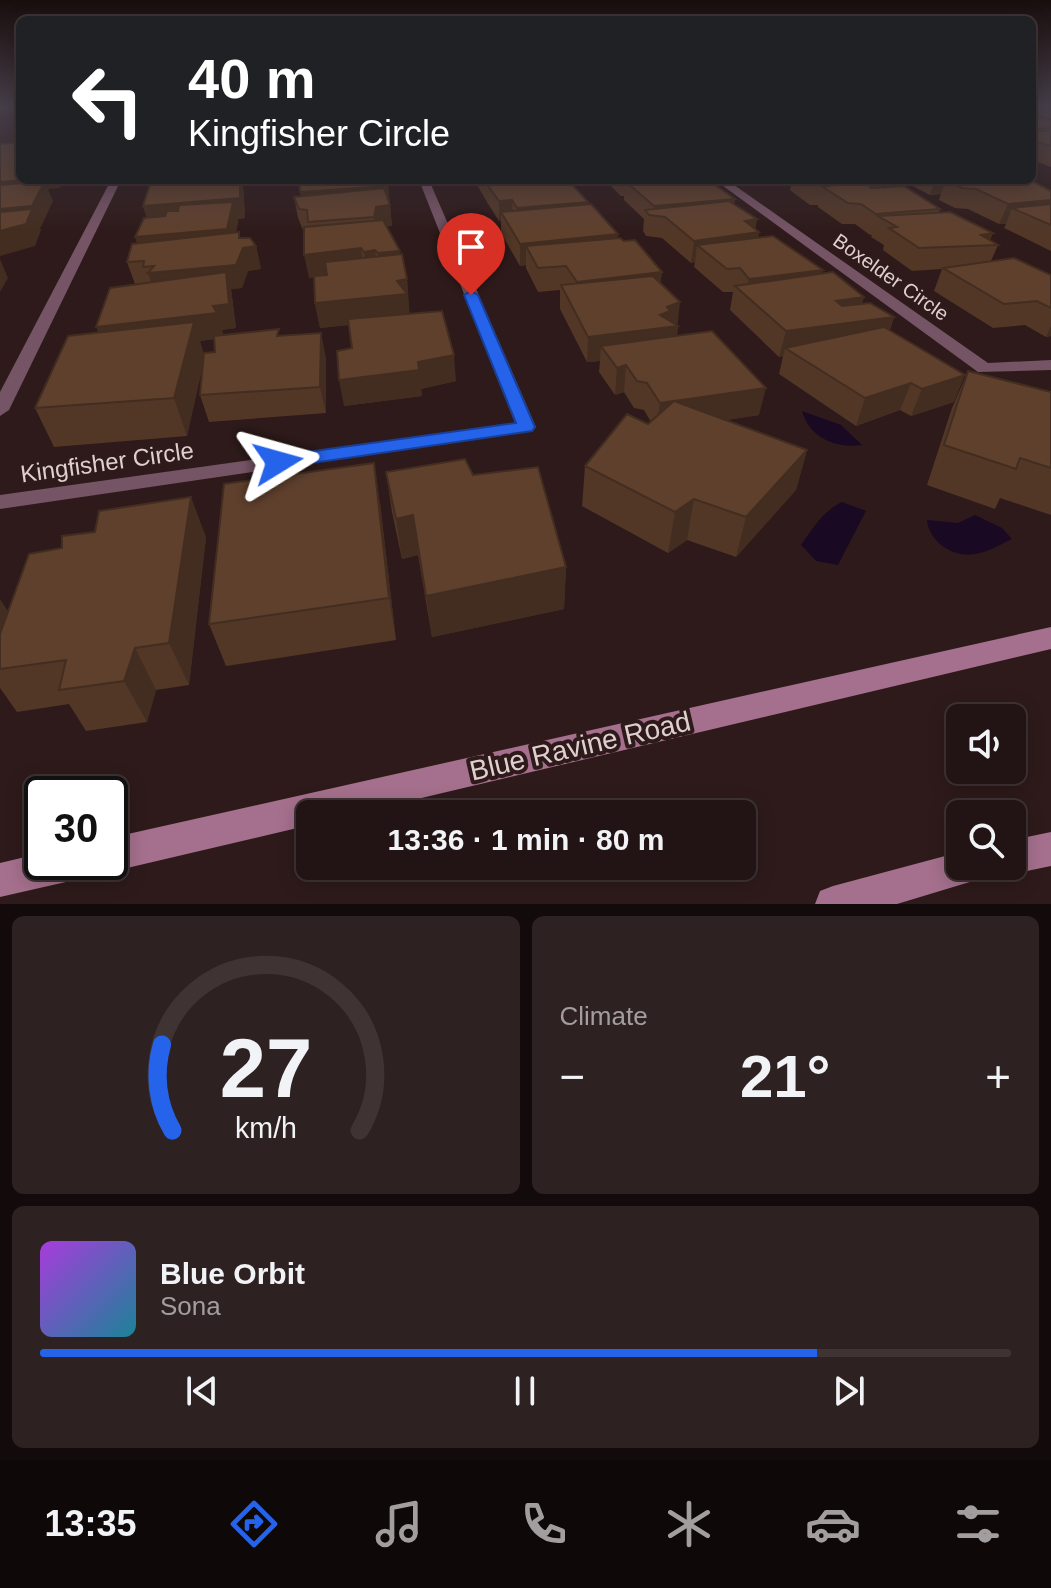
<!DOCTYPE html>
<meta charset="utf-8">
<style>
:root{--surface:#221414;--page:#2e2122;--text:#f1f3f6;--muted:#a29ea0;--line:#3f3334;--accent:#2563eb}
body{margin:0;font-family:Helvetica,sans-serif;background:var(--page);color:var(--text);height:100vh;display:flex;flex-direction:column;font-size:30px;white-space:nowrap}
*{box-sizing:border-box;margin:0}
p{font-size:26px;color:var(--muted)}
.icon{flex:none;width:44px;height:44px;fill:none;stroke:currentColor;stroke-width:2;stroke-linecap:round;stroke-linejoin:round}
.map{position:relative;height:904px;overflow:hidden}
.side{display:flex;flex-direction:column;gap:12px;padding:12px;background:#130b0b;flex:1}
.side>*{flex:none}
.hud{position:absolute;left:16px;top:16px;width:1020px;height:168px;border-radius:12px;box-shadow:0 4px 20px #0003,0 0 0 2px var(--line);background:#202124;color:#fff;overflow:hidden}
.fabs{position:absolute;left:946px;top:704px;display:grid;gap:16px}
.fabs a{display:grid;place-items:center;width:80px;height:80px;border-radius:12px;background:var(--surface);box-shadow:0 4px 20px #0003,0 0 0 2px var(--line);font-size:40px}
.speed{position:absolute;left:24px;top:776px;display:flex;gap:16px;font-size:40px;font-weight:700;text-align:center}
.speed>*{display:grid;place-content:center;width:104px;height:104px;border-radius:50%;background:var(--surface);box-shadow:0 4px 20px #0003,0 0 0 2px var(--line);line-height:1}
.speed .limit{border:4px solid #111;border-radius:12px;background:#fff;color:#111}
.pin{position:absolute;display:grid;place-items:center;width:68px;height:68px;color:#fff;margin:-82px -34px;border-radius:50% 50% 50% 0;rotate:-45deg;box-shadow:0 0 8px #0007}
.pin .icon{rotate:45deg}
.me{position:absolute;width:88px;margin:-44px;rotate:82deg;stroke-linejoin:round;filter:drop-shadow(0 0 6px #0008)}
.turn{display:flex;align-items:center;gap:28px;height:168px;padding:0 40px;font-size:36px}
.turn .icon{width:104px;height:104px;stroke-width:2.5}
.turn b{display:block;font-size:56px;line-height:68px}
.big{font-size:60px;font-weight:700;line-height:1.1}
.side .tile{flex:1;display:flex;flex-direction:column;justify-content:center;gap:12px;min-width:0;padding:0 28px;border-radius:12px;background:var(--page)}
.side .dial{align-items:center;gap:0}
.dial svg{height:208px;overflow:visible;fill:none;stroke:var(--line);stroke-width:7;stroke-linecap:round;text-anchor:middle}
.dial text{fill:var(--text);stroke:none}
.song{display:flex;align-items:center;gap:24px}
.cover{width:96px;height:96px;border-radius:12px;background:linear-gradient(135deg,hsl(280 70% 55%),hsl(190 70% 35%))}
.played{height:8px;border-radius:4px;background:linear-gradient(90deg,var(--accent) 80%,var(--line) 80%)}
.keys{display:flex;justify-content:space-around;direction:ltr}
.heat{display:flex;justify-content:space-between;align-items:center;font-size:44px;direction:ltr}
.side .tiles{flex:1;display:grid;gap:12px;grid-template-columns:1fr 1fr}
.tile:last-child{grid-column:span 2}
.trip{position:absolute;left:296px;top:800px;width:460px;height:80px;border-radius:12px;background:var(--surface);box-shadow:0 4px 20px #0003,0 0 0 2px var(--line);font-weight:700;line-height:80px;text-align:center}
.menu{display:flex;height:128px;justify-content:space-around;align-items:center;background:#0e0808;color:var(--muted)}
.menu .icon{width:56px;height:56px}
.menu .active{color:var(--accent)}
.menu b{font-size:36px;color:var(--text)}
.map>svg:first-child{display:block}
.water{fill:#1a0922}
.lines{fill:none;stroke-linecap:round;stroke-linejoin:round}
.minor{fill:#755465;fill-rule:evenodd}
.secondary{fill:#a5708d;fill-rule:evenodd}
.wall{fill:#523727;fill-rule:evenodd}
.shaded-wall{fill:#422d20}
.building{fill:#5f402d;stroke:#422d20;stroke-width:2}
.route{fill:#2563eb;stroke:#184099;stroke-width:2}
.labels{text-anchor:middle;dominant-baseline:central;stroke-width:8;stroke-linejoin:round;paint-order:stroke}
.far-street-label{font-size:20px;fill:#dfd0cf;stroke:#2e1a1a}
.street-label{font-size:24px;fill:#dfd0cf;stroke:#2e1a1a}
.near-street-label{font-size:28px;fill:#dfd0cf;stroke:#2e1a1a}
</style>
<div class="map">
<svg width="1051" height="904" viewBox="0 0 1051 904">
<rect width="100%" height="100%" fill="#2e1a1a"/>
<!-- water -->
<g class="water">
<path d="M802,411L841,425L862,445C837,449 809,438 802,411Z"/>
<path d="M842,502L866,511L838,565L816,561L801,545C813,528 823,511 842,502Z"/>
<path d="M975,515L1002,528L1012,539C1000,545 988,552 975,554C953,558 929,542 927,520L958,523Z"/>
</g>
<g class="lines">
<!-- minor -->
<g class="minor">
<path d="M111,180H121L9,410L0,416V392Z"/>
<path d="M419,180H429L536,427L533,431L0,509V495L515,423Z"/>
<path d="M715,180H727L988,363L1051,360V370L978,372Z"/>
</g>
<!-- secondary -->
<g class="secondary">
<path d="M1051,627V649L354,814H310V825L110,872L98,867L96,862L91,874L79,879L0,897V863L42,853V862H110V838Z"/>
<path d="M1051,832V866L1012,874L1000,869L999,866H1012V840Z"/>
<path d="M960,852V866H988L983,878L897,904H815L820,891L833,886Z"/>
</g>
</g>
<!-- wall -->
<g class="wall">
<path d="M1032,106H1051V119L1032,113Z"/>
<path d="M1032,115L1051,122V167L1032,160Z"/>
<path d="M155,180H254L255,183L243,185L245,218L238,219V222L236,232H239L240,238L256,246L261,269L248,271L242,288L231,289L236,328L222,330L223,335H281L326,358V413L209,422L200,395L202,367L187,436L54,447L35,408L98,333L135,284L127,262L137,243L147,218L143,206ZM214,339L215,352L203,353L200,341Z"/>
<path d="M477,180H568L618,238L662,272L660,283L677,325L678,326L677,336L759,415L726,420L807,450L796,490L736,557L687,540L668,553L582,506L585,466L651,422L644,410L634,408L624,392L615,395L599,372L600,361L587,362L560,309V290L538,292L526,268V265L520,266L501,233V221H499L487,202L477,185Z"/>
<path d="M608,180H710L711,184L734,205L757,219L755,229L759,232L758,237L823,270L822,273L864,297L862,303L894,317L890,330L954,402L911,416L900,410L856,426L779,374L783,356L779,357L730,310L733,292H723L694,267L695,262L691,263L662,238L646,236L643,231L644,219L624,200V196H621L608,183Z"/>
<path d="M790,180H885L883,187L940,209L939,212L993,233L990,240L998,245L991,261L1051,275V336L1046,337L1025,325L993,328L934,291L942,269L912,271L883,250L884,245L871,237L872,235H870L855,224H842L818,207V205H810L790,190L792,182Z"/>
<path d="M901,180H1030L1051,191V251L1004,228L1006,224H999L968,209L955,208L939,200L941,194L930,195Z"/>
<path d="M388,186L392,226H387L400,254L407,279L409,314L456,381L421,389L422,396L344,406L352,348L349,325L320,328L315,303L314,277L309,278L304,230H303L298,218L294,197Z"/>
<path d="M968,371L1051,392V515L1000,498L995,509L927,485L952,408Z"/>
<path d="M386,472L473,475L566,567L564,609L432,637L418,555L402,559L392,512Z"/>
<path d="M380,503L396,640L226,666L209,624Z"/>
<path d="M206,537L189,685L156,690L147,722L86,731L69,704L17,712L0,688V669L8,612Z"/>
</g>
<!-- shaded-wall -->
<g class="shaded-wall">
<path d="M22,180H65L60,188L48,189L53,201L41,227H40L41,230L35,246L0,256V182Z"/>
<path d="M155,180H254L255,183L243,185L245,218L238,219V222L233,251L142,260L135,237L150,226L143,206L160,197Z"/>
<path d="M935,180H1006L976,189L946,180L941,194L930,195Z"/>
<path d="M712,182L709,201L735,199L732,219L653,215L654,206L694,184Z"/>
<path d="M388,186L392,226L379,228L376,238L374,217L304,209L300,192Z"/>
<path d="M512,200L513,220L501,212V221H499V201Z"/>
<path d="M1051,200V220L1012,208L1006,224H999L1008,204Z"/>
<path d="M588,202L586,222L517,229V208Z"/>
<path d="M757,219L754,233L759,232L755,254L697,245L695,262L691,263L694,241L745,221Z"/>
<path d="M239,232L243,248L256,246L261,269L248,271L242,288L231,289L236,328L222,330L224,338L200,341L205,357L187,436L174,398L106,353L96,327L156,297L148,273L239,238Z"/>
<path d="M993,233L988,245L981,235Z"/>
<path d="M618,234L617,256L526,246V265L520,266V244Z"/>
<path d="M361,248L364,271L309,278L304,255Z"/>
<path d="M375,250L378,273L367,275L364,252Z"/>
<path d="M400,251L402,274L381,276L378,253Z"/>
<path d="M0,259L8,278L0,292Z"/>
<path d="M823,270L817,293L745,296L749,279Z"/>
<path d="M662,272L659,295L576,305L577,282Z"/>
<path d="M407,279L410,318L320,328L315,303Z"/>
<path d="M864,297L856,322L836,301Z"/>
<path d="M680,302L675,351L601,346L600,361L587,362L588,337L660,315L667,307Z"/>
<path d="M894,317L886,342L785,348L783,356L779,357L786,331Z"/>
<path d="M1051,326V336L1046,337Z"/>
<path d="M321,333L326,358V413L320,387Z"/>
<path d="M454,355L456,381L421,389L422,396L344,406L339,380Z"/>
<path d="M626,365L624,392L615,395L617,368Z"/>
<path d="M965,375L954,402L911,416L922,389Z"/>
<path d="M911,383L900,410L856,426L865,398Z"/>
<path d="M766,388L759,415L656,431L660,403Z"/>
<path d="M807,450L796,490L736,557L746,517Z"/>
<path d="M374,463L380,503L396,640L389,598Z"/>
<path d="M191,497L206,537L189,685L169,643Z"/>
<path d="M694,499L687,540L668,553L675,512Z"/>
<path d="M413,515L418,555L402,559L396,519Z"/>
<path d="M566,567L564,609L432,637L426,596Z"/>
<path d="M0,599L16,623L0,656Z"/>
<path d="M135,648L156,690L147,722L124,681Z"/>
</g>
<!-- building -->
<g class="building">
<path d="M1032,115L1051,122V128L1032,129Z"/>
<path d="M1032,131H1051V146L1032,140Z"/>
<path d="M20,142V180H22L0,182V144Z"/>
<path d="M166,180H240V198L143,206L151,181Z"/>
<path d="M299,180H385L388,186L300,192Z"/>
<path d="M568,180L588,202L517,208L512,200L499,201L486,183Z"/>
<path d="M633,180H710L712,182L694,184H714L735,199L654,206L625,181Z"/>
<path d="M807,180H880L843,182L848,185L867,183L871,188L904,186L940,209L876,214L861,204L848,203L823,187L841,184L815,185Z"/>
<path d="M946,180H1030L1051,191V200L1008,204L976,189L962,188Z"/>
<path d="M45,181L32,206L0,209V185Z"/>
<path d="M384,188L390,205L376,207L374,217L308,222L307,210L299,209L294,197Z"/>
<path d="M729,201L757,219L745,221L759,232L694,241L665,217L649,215L645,210Z"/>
<path d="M233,202L227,229L135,237L144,218L165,216L167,211H178L179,205Z"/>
<path d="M591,204L618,234L520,244L501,212Z"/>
<path d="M1051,204V225L1012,208Z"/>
<path d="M32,209L26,224L0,231V212Z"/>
<path d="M950,212L993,233L981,235L998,245L919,248L889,228L897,227L878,216Z"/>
<path d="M383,220L400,251L378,253L375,250L364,252L361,248L304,255V227Z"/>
<path d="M239,232V238H250L256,246L243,248L236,265L148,273L154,266L143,267L144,261L127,262L132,244Z"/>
<path d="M773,236L823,270L749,279L740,268L727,269L697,245Z"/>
<path d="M620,238L624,241L635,240L662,272L577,282L566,266L538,268L526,246Z"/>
<path d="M402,254L407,279L397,281L407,294L315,303L314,276L327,275L325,262Z"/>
<path d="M1014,258L1051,275V308L1037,301L1004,304L943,268Z"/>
<path d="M226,272L229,304L213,306L217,313L96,327L110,288Z"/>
<path d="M833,272L864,297L836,301L842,306L870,303L894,317L786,331L735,286Z"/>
<path d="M653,276L680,302L667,307L670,311L660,315L678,326L588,337L561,285Z"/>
<path d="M442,311L454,355L418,362L419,370L339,380L337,351L352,348L348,319Z"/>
<path d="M194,322L174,398L35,408L68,336Z"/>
<path d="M884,327L965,375L922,389L911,383L865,398L785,348Z"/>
<path d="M279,329L277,336L321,333L320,387L200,395L204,353L215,352L214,336Z"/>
<path d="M712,331L766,388L660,403L647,383L637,381L626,365L617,368L601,346Z"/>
<path d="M968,371L1051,392V468L1020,458L1016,469L944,445Z"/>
<path d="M674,401L807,450L746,517L694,499L675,512L585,466L627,414L648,424Z"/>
<path d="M465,459L473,475L538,467L566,567L426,596L413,515L396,519L386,472Z"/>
<path d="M374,463L389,598L209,624L224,484Z"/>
<path d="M191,497L169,643L135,648L124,681L59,690L66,660L0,669V634L29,554L62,548V536L95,532L99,511Z"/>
</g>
<!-- sky -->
<linearGradient id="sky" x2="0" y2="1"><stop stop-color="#190e0e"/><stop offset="0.46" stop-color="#463e49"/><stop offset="1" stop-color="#463e49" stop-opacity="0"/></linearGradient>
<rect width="1051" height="232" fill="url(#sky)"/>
<!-- route -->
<path class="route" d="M471,291L478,295L535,427L532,431L278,468L272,466L269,462L272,458L278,456L516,423L464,295Z"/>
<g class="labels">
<!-- far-street labels -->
<g class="far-street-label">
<text transform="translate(891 277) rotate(35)">Boxelder Circle</text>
</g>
<!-- street labels -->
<g class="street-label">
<text transform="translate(107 462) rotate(-8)">Kingfisher Circle</text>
</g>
<!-- near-street labels -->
<g class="near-street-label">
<text transform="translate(580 746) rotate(-13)">Blue Ravine Road</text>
</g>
</g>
</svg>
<div class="fabs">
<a><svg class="icon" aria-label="sound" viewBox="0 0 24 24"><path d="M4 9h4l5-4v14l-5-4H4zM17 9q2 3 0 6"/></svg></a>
<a><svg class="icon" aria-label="search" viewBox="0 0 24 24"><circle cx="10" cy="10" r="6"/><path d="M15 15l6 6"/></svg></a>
</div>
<div class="speed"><div class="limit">30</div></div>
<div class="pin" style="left:471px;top:295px;background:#d93025"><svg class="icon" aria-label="arrive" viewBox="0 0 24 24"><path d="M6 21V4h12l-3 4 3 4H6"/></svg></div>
<svg class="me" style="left:278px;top:462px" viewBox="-20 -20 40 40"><path d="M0-17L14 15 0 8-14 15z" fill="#2563eb" stroke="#fff" stroke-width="4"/></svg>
<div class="trip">13:36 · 1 min · 80 m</div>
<div class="hud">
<div class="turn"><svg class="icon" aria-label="left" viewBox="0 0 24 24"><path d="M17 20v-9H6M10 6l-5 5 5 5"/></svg><div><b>40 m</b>Kingfisher Circle</div></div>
</div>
</div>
<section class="side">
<div class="tiles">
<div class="tile dial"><svg viewBox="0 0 100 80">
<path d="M14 69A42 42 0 1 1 86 69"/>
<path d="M14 69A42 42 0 0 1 10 36" stroke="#2563eb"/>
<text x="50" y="56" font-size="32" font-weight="700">27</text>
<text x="50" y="72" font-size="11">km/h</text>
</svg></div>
<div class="tile"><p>Climate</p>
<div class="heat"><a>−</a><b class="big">21°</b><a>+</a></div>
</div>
<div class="tile">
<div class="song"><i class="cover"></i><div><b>Blue Orbit</b><p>Sona</p></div></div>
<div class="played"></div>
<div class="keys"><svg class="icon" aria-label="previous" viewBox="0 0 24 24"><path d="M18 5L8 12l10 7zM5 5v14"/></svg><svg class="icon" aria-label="pause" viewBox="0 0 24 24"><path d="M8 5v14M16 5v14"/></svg><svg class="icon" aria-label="next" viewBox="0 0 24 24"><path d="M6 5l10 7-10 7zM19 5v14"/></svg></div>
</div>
</div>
</section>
<nav class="menu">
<b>13:35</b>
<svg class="icon active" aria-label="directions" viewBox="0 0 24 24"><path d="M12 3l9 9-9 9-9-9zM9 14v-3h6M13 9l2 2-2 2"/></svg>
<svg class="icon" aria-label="music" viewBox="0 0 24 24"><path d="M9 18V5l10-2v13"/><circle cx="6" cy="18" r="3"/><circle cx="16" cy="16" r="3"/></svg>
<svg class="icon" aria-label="phone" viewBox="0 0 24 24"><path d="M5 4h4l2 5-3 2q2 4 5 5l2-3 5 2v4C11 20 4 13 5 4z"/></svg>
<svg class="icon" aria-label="climate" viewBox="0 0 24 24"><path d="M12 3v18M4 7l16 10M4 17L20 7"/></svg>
<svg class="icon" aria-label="car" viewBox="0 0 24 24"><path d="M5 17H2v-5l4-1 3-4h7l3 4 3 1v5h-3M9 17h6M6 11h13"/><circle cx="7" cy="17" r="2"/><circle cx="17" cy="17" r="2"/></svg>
<svg class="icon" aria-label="filters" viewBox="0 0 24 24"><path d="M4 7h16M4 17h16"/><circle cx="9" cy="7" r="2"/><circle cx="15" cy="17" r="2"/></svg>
</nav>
